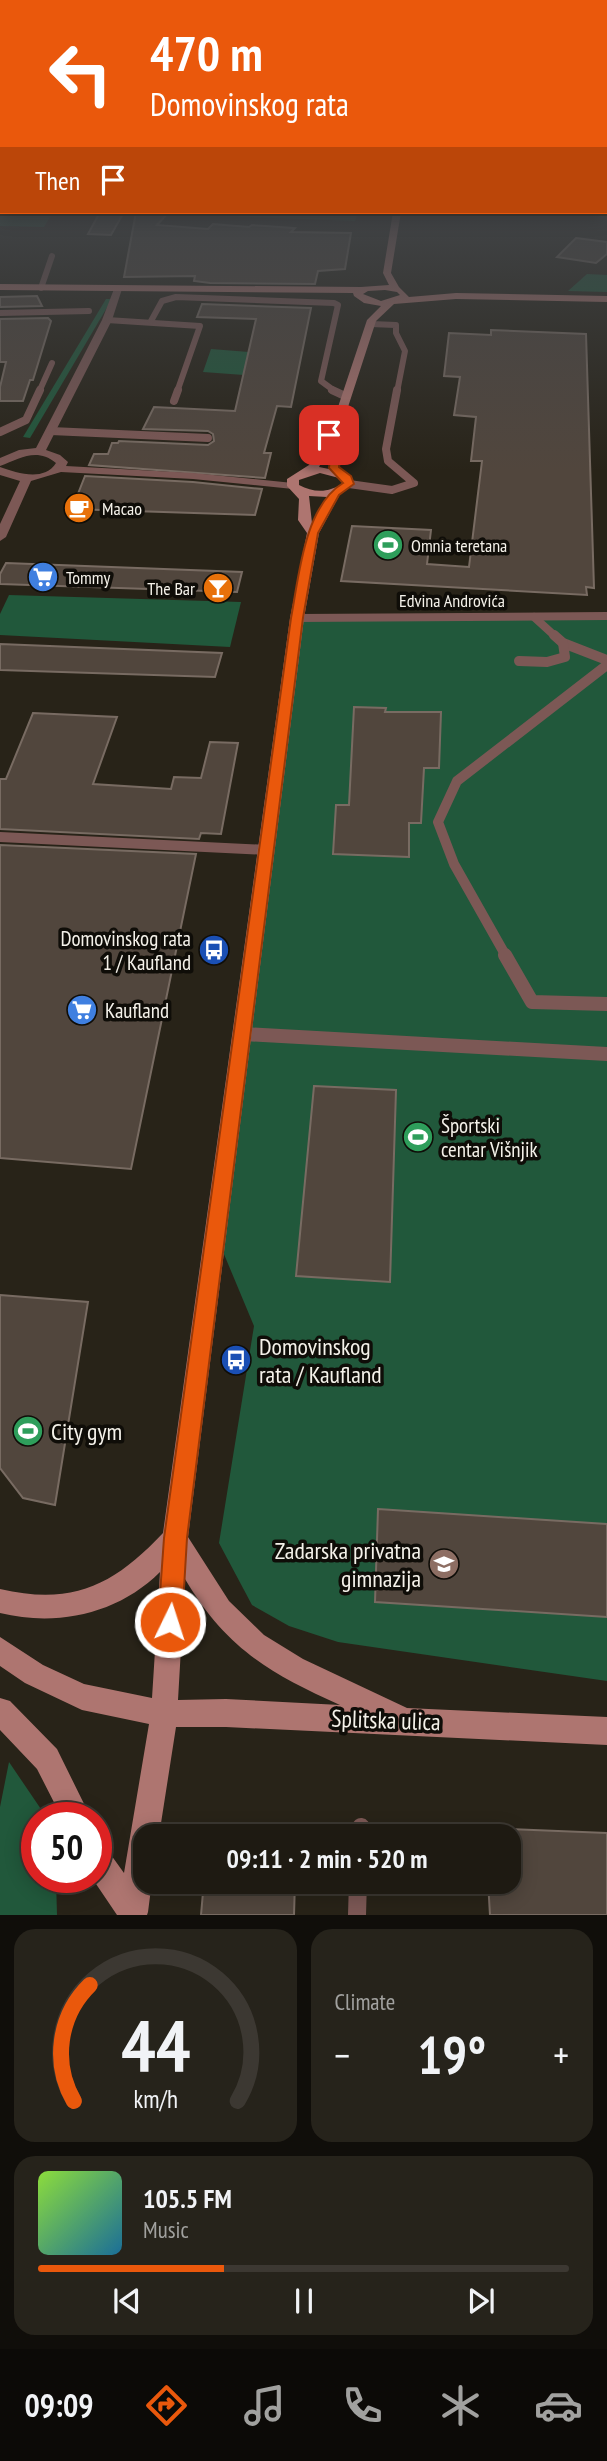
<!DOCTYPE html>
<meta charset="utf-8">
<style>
:root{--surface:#1e1a12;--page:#26231b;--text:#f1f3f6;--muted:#a1a19f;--line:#3c3832;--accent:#ea580c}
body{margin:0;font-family:"PT Sans Narrow",sans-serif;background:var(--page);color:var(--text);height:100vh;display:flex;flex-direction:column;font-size:26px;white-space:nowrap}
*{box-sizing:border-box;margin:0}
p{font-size:23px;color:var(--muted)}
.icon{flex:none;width:38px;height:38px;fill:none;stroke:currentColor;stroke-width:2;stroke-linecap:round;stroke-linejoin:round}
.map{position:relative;height:1915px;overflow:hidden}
.drawer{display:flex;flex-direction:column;gap:14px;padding:14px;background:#100e0a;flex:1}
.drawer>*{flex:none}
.banner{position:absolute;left:0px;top:0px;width:607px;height:214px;box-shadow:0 4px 18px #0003,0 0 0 2px var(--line);background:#ea580c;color:#fff;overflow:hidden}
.speed{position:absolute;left:21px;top:1802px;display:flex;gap:14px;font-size:35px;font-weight:700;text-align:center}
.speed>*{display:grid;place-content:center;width:91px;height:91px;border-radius:50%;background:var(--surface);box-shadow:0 4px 18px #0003,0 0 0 2px var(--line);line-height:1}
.speed .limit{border:10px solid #d22;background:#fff;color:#111}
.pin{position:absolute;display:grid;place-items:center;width:60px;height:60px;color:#fff;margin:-30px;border-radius:14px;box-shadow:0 4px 10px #0006}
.me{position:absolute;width:77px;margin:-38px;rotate:4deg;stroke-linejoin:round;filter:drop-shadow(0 0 5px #0008)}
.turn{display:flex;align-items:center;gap:24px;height:147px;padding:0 35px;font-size:32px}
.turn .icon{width:91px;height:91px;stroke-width:2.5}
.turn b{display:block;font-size:49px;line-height:60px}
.then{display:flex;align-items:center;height:66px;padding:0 35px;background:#0003;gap:14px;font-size:26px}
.big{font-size:52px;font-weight:600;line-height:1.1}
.drawer .card{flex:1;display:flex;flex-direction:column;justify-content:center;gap:10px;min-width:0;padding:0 24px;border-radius:21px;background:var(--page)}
.drawer .dial{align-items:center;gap:0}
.dial svg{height:182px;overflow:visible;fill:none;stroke:var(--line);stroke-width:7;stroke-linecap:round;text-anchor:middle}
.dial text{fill:var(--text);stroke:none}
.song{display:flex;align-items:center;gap:21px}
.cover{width:84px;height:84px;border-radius:10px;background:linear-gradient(135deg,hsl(90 70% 55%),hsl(200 70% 35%))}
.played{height:7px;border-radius:4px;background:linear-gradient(90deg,var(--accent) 35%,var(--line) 35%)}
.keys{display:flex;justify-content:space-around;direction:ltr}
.heat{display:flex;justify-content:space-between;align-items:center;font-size:38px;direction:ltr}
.drawer .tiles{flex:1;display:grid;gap:14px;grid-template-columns:1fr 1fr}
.card:last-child{grid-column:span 2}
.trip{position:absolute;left:133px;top:1824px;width:388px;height:70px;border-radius:21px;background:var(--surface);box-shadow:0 4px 18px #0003,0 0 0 2px var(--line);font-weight:600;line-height:70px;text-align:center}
.tab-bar{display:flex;height:112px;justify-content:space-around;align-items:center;background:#0c0a07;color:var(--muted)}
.tab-bar .icon{width:49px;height:49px}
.tab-bar .active{color:var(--accent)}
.tab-bar b{font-size:32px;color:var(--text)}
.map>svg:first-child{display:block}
.green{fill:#21583b}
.building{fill:#51463d;stroke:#786b62;stroke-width:2}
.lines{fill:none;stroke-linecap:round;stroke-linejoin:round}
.lane-far4{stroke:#7c5855;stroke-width:6}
.lane-far3{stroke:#7c5855;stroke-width:8}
.lane-far2{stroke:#7c5855;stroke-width:10}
.lane-far1{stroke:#7c5855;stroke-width:14}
.lane{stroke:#7c5855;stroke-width:18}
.street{fill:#7c5855;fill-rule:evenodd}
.secondary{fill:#ae7570;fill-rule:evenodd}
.route{fill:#ea580c;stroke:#983908;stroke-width:2}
.labels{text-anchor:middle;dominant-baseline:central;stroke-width:7;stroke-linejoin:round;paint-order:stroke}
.far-poi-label{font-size:18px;fill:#f5f2ea;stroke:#0f0d08;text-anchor:start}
.far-street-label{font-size:18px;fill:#f5f2ea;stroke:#0f0d08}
.poi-label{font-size:21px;fill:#f5f2ea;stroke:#0f0d08;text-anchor:start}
.near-poi-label{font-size:24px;fill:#f5f2ea;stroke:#0f0d08;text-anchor:start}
.near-street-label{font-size:24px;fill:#f5f2ea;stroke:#0f0d08}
</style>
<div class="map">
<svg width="607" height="1915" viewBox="0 0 607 1915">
<rect width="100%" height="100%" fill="#282318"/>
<!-- green -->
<g class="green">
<path d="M0,203L2,212H53L44,227L0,226Z"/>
<path d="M221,212H358L355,221L219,216Z"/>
<path d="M587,274L607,275V292L568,291Z"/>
<path d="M106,299H112L30,438L23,437Z"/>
<path d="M211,349L249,352L244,375L203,372Z"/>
<path d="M9,595L241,602L230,647L0,635V614Z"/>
<path d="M607,617V1681L338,1642L289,1626L252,1605L219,1543L254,1326L216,1235L297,618Z"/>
<path d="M9,1762L47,1818H37V1878H56L57,1915H0V1807Z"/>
</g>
<!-- building -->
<g class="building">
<path d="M100,212H124L111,235L88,234Z"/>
<path d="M136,212H169L157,225L208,229L213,224L249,227L252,225L295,228L291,232L351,233L345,269L318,271L315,284L210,283L194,281L195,276L124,277Z"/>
<path d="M576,238L607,242V254L596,263L557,257Z"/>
<path d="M37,296L42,306L0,307V297Z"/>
<path d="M202,304L311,308L291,407L277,406L264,453H271L265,478L89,465L94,454H108L112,443H118L119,441L208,445L214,441L213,434L208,431L143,429L154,407L235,411L256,319L197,317Z"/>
<path d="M48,318L51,321L33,380H30L23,401H0V387L6,362H0V319Z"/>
<path d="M491,330L586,334L594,588L586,587L587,595L341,581L352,526L431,530L427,564L469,567L482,461H471L476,417L454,415L460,377L444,376L449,333L491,335Z"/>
<path d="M85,476L193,482L262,489L255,515L72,509Z"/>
<path d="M6,563L242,572L237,592L0,584V574Z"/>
<path d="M0,644L222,653L215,677L0,670Z"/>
<path d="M354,707L386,708L385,712H441L439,768H424L421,823H409V857L333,854L336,805H349Z"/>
<path d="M33,713L117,717L93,784L171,789L174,777L201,778L210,742L238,743L221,834L201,833L199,839L0,829V779H6Z"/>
<path d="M0,845L196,854L131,1169L0,1158Z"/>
<path d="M314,1086L396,1090L390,1282L296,1276Z"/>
<path d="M0,1295L88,1302L55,1505L23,1498L0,1468Z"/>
<path d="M378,1509L607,1524V1617L375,1602Z"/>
<path d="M509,1829L607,1833V1915H490L488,1881H509Z"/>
<path d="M204,1881H295L294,1915H201Z"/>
</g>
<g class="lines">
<!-- lane-far4 -->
<g class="lane-far4">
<path d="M41,288L52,256"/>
<path d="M0,313L89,311"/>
<path d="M107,320L200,326L177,392"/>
<path d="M151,321L162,301L176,297L334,303L338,305L321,381L336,392"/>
<path d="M371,324L396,325V333L405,351L397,392"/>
<path d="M39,392L52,363"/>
</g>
<!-- lane-far3 -->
<g class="lane-far3">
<path d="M332,390L345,396"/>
<path d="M174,401L178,390"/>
<path d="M51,431L208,438"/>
<path d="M0,432L26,420L40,390"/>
<path d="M349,484L392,490L414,483L388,461L386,449L397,390"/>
<path d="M534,617L556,637"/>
</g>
<!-- lane-far2 -->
<g class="lane-far2">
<path d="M554,635L563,643L607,660"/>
<path d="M519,661L547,662L565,657L563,643"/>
<path d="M0,837L267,850"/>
<path d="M506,956L454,864L438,822L457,781L607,665"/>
</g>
<!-- lane-far1 -->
<g class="lane-far1">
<path d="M505,955L532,1002L607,1004"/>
<path d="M243,1034L607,1054"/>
</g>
<!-- lane -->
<g class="lane">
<path d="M360,1836L361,1827"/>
<path d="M357,1915L358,1881"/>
</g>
<!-- street -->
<g class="street">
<path d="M118,286L122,289L112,320L46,450L60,455L68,462L66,466L193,473L293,483L299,486L293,489L193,479L61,472L31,481L6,537L0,541V524L20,481L0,475V467C17,473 44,482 56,463C36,447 20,459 0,466V458L19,450L36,448L102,320L114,289Z"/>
<path d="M607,612V620L297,622L290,618L297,614Z"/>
</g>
<!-- secondary -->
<g class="secondary">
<path d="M393,212H401L391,273L399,287L409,297L456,293L607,296V302L456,299L394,304L376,321L348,407L335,435L341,447L340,468L355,484L340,494L319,533L304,618L188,1537L229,1601L264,1635L303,1659L407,1708L607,1717V1745L226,1727H176L159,1836H145V1881H152L148,1912L147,1915H117L92,1878H96V1844L106,1848L124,1873L149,1724L82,1710L25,1683L0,1666V1637L43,1665L84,1684L152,1698L160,1572C118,1614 57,1627 0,1613V1589C73,1606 114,1585 163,1533L290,618L307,533L298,520L299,499L287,486V479L309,465L313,458L338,407L367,320L381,306L364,303L354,296L353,293L0,290V284L361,287L389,285L383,273ZM385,290L397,292L400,295L381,301L363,294L368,291ZM330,446L329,469L319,467ZM320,473L339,478L343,483C329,493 314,493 299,485V480ZM309,496L327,497L312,523ZM185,1579C226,1648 269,1673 340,1705L226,1699L178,1700Z"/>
<path d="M0,1698L10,1701L57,1749L91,1818H62L37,1769L0,1730Z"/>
</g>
</g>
<!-- sky -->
<linearGradient id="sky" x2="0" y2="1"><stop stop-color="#16130d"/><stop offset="0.43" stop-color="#424548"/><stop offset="1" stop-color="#424548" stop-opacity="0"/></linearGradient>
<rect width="607" height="471" fill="url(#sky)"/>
<!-- route -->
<path class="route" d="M326,432H332L341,447L339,467L351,476L354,484L339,495L318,533L303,618L187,1538L182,1622L178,1630L170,1633L162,1630L158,1622L164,1538L291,618C299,576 304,507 343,483L329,468L331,447Z"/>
<!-- icons -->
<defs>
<g id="cafe-disc" transform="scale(1.575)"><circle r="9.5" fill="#e8710a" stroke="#0f0d08"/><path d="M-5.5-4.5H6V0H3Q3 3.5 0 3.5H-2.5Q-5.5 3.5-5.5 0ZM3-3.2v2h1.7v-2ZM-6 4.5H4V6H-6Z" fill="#fff"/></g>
<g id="stadium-disc" transform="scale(1.575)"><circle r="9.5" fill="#2e9e5b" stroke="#0f0d08"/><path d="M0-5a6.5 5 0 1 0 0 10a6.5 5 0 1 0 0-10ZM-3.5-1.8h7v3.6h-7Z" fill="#fff"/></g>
<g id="supermarket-disc" transform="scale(1.575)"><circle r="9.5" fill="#3f7fe0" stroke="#0f0d08"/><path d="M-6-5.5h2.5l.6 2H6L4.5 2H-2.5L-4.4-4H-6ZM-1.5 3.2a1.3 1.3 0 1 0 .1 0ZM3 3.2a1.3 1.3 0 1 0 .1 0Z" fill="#fff"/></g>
<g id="bar-disc" transform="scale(1.575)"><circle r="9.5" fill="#e8710a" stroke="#0f0d08"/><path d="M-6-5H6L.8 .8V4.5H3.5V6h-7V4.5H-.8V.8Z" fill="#fff"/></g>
<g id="bus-disc" transform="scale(1.575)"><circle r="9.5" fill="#1a4fb4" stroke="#0f0d08"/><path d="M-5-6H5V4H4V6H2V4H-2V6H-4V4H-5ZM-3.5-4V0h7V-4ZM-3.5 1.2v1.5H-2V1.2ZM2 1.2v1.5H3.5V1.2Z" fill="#fff"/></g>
<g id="school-disc" transform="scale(1.575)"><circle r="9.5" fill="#8d6e63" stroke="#0f0d08"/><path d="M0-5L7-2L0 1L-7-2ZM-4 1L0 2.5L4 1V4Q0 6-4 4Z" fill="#fff"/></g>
</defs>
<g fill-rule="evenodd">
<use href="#cafe-disc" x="79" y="508"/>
<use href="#stadium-disc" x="388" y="545"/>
<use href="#supermarket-disc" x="43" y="577"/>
<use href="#bar-disc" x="218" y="588"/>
<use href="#bus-disc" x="214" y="950"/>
<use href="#supermarket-disc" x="82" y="1010"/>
<use href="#stadium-disc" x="418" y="1137"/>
<use href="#bus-disc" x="236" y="1360"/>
<use href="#stadium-disc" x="28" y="1431"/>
<use href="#school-disc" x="444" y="1564"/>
</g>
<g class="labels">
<!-- far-poi labels -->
<g class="far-poi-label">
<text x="102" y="508">Macao</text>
<text x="411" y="545">Omnia teretana</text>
<text x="66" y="577">Tommy</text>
<text x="195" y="588" text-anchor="end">The Bar</text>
</g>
<!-- far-street labels -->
<g class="far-street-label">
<text x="452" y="600">Edvina Androvića</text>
</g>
<!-- poi labels -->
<g class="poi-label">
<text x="191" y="938" text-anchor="end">Domovinskog rata<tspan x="191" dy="24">1 / Kaufland</tspan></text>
<text x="105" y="1010">Kaufland</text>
<text x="441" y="1125">Športski<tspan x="441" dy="24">centar Višnjik</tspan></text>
</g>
<!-- near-poi labels -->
<g class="near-poi-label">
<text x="259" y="1346">Domovinskog<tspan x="259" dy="28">rata / Kaufland</tspan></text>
<text x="51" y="1431">City gym</text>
<text x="421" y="1550" text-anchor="end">Zadarska privatna<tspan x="421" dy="28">gimnazija</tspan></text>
</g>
<!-- near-street labels -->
<g class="near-street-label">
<text transform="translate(386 1720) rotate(2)">Splitska ulica</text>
</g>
</g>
</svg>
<div class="speed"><div class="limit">50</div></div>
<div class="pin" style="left:329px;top:435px;background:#d93025"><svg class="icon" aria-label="arrive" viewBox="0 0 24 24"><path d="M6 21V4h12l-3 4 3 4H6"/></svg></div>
<svg class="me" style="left:170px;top:1622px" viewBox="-20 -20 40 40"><circle r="17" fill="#ea580c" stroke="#fff" stroke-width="3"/><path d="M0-11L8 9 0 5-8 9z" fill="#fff"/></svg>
<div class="trip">09:11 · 2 min · 520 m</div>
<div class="banner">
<div class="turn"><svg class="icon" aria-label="left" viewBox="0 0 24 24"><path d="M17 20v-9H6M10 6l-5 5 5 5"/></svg><div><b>470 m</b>Domovinskog rata</div></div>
<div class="then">Then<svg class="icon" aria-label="arrive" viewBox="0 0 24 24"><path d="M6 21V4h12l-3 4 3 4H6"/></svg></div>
</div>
</div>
<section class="drawer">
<div class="tiles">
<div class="card dial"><svg viewBox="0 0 100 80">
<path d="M14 69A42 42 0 1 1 86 69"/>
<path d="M14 69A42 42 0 0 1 21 18" stroke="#ea580c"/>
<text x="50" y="56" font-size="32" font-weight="700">44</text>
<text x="50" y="72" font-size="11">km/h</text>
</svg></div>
<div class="card"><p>Climate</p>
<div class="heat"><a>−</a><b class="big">19°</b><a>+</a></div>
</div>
<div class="card">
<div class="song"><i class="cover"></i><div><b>105.5 FM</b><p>Music</p></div></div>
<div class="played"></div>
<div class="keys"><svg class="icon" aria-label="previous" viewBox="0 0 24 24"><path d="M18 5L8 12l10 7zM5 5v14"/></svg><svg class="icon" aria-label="pause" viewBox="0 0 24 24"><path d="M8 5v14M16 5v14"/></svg><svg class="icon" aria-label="next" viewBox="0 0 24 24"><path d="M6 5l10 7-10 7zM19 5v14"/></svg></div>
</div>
</div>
</section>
<nav class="tab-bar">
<b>09:09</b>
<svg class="icon active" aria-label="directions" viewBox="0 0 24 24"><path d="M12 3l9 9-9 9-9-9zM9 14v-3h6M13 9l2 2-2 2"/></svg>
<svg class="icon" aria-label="music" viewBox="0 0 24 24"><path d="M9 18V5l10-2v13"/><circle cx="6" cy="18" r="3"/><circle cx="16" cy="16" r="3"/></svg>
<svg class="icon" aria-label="phone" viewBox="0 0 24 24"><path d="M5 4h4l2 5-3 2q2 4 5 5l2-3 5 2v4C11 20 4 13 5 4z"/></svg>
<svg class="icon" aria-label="climate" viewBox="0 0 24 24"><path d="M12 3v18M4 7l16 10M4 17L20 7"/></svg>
<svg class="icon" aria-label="car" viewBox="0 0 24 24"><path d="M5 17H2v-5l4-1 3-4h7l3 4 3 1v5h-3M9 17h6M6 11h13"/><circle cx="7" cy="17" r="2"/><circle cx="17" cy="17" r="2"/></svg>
</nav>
